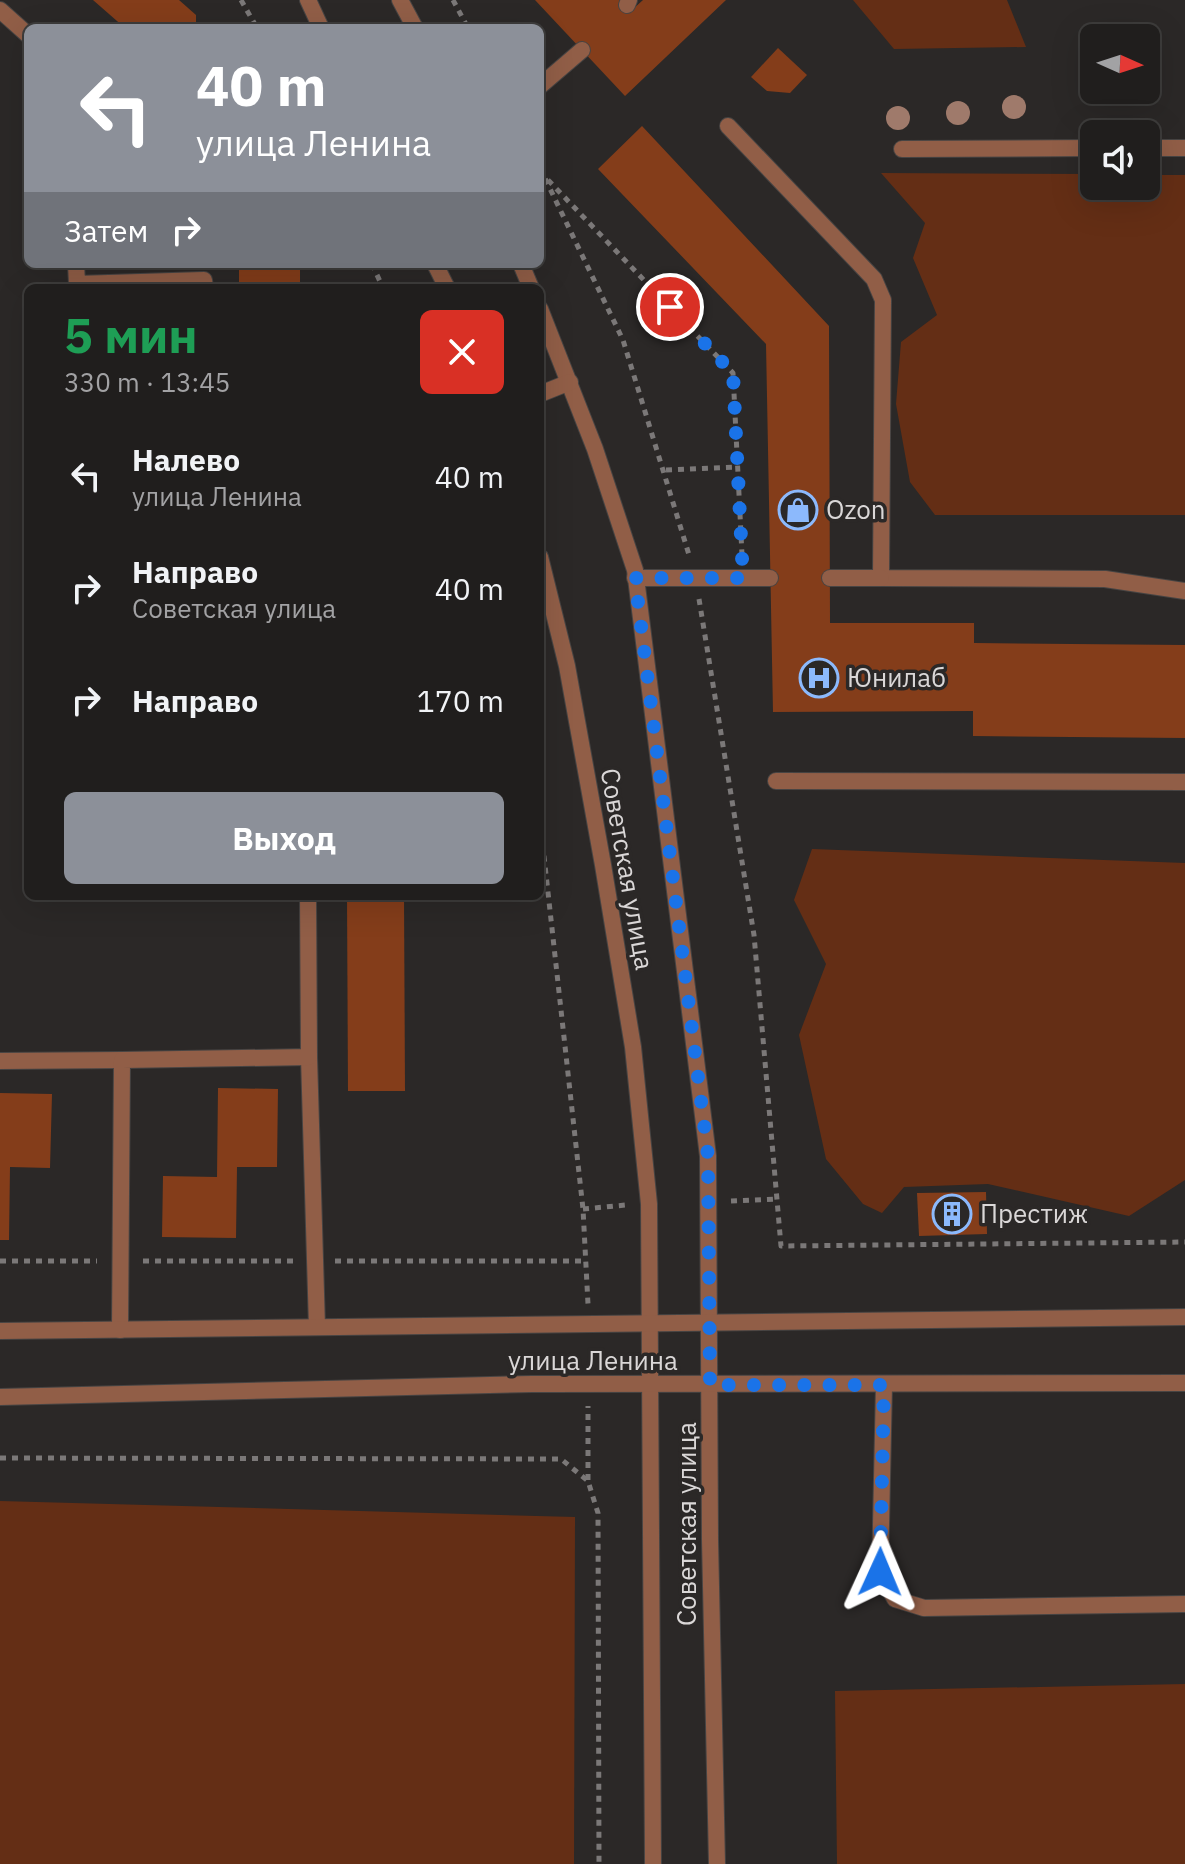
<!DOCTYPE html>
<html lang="ru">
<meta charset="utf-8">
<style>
:root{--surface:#201e1d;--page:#282726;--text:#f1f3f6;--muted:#a2a2a4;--line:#3d3c3b;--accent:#8c9099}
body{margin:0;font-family:"IBM Plex Sans",sans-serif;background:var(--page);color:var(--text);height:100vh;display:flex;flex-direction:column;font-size:30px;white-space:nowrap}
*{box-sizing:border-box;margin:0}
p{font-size:26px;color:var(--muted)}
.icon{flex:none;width:44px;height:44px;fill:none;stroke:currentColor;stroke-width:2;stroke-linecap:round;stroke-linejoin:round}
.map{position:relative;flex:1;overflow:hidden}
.panel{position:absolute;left:24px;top:284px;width:520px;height:616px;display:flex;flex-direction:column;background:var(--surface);border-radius:12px;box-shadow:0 8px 32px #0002,0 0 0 2px var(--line)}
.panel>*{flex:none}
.banner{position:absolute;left:24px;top:24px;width:520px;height:244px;border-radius:12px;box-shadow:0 8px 32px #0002,0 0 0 2px var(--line);background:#8c9099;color:#fff;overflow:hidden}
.needle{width:52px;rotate:93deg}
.fabs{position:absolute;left:1080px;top:24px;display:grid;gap:16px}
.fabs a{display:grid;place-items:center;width:80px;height:80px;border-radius:12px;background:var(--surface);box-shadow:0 8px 32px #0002,0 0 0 2px var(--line);font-size:40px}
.pin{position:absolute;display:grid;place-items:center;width:68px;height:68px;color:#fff;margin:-34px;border:4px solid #fff;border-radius:50%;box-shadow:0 2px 8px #0007}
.me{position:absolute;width:88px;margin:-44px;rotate:1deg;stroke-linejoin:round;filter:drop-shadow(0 0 6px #0008)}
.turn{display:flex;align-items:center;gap:28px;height:168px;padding:0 40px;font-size:36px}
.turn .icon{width:104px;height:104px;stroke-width:2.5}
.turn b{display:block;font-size:56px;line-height:68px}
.then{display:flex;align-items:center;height:76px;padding:0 40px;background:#0003;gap:16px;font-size:30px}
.round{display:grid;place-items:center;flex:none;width:84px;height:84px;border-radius:12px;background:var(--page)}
.head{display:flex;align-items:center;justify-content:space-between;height:136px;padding:0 40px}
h1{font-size:48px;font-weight:800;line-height:60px;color:#1e9e55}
.button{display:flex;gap:16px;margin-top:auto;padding:16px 40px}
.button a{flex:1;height:92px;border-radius:12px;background:var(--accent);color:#fff;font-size:32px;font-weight:800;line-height:92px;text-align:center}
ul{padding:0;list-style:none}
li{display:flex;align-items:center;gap:24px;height:112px;padding:0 40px}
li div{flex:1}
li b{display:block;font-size:30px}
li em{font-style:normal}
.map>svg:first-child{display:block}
.green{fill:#642e15}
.building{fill:#843d1a}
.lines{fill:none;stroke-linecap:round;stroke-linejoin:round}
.service-casing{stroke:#474443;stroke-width:18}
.tertiary-casing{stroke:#474443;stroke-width:18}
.path{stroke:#7b7878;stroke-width:5;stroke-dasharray:6 6;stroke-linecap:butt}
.service{stroke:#915e47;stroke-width:16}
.tertiary{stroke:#915e47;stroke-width:16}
.tree{fill:#9f7a6b}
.route{stroke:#1a73e8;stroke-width:14;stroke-dasharray:0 25.2}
.labels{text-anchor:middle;stroke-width:7;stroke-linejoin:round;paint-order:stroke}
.poi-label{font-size:26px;fill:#dad7d7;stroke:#2b2827;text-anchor:start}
.street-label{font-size:26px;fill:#dad7d7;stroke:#2b2827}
</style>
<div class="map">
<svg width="1185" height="1864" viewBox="0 0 1185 1864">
<rect width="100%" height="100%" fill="#2b2827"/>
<g class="green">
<path d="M853,0H1007L1026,47L894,49Z"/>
<path d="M881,173L1094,174V186H1146V175H1185V515H935L910,482L896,404L901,342L937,315L913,258L925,223Z"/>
<path d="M812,849L1185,863V1180L1129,1216L988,1184L904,1187L882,1213L863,1204L826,1159L799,1035L826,964L794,900Z"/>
<path d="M0,1501L575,1517L574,1864H0Z"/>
<path d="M1185,1684V1864H837L835,1691Z"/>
</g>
<g class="building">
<path d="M93,0H179L196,15V28H125Z"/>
<path d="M535,0H622L632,10L643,0H726L625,96Z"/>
<path d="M778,48L807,75L790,93L767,91L751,77Z"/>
<path d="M642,126L829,326L830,623H974V643L1185,645V738L973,736V711L773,712L766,344L598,169Z"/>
<rect x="239" y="264" width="61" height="24"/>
<path d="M347,896H404L405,1091H348Z"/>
<path d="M218,1088L278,1089L277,1167H237L236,1238L162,1237L163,1176L217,1177Z"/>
<path d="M0,1093L52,1094L50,1168L10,1167L9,1240H0Z"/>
<path d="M986,1192L987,1234L919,1236L917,1193Z"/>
</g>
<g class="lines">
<defs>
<g id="service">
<path d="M627,5L629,0"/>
<path d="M0,10L28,35"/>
<path d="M540,86L582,50"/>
<path d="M728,126L874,279L883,300L881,578L1105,579L1185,591"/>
<path d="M1146,148H1185"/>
<path d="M902,149L1094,148"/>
<path d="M76,264L77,284L204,280L205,288"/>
<path d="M635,578H770"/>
<path d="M830,578H881"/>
<path d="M776,781L1185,782"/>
<path d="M309,1057L317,1327"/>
<path d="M0,1061L122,1060"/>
<path d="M120,1330L122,1060L309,1057L308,896"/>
<path d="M884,1385L880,1572L895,1599L924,1608L1185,1604"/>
</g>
<g id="tertiary">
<path d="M308,0L321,28"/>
<path d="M400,0L415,28"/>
<path d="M435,264L447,288"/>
<path d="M521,264L531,288"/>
<path d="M540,309L595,449L635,570L708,1156L710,1540L717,1864"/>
<path d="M540,394L570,382"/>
<path d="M540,557L567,666L603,865L633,1047L649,1204L653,1864"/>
<path d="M0,1331L1185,1317"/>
<path d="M0,1397L532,1384L1185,1383"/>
</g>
</defs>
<use href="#service" class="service-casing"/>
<use href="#tertiary" class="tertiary-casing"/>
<g class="path">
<path d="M241,0L257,28"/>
<path d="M453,0L468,28"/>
<path d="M540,168L623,340L690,558"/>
<path d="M548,180L733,373L742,555"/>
<path d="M372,264L383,288"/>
<path d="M666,470L738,467"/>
<path d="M699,599L754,935L781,1246L1185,1242"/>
<path d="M540,820L583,1209L588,1304"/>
<path d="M731,1201L777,1199"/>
<path d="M583,1209L626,1205"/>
<path d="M0,1261H97"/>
<path d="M143,1261H293"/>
<path d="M335,1261H586"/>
<path d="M0,1458L561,1459L588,1481L598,1513L599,1864"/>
<path d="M588,1480V1406"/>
</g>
<use href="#service" class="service"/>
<use href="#tertiary" class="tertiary"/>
</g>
<g class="tree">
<circle cx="1014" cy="107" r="12"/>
<circle cx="958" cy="113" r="12"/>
<circle cx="898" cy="118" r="12"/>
</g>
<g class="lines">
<path class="route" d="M670,307L733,373L743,578H635L708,1156L710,1385H884L880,1572"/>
</g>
<defs>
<symbol id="shop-ring" viewBox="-11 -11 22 22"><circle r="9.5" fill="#2b2827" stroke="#8cb9fc" stroke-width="1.5"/><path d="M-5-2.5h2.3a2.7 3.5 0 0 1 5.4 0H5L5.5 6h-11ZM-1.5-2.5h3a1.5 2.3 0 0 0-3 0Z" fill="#8cb9fc"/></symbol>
<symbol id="hospital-ring" viewBox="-11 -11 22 22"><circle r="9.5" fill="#2b2827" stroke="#8cb9fc" stroke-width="1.5"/><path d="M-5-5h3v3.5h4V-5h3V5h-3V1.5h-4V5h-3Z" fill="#8cb9fc"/></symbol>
<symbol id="building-ring" viewBox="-11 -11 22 22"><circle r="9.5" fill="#2b2827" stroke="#8cb9fc" stroke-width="1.5"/><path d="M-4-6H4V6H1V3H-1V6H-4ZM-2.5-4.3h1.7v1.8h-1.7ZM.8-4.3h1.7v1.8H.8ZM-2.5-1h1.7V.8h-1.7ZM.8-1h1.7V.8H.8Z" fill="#8cb9fc"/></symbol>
</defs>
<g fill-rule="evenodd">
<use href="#shop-ring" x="776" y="488" width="44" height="44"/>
<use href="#hospital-ring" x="797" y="656" width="44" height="44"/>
<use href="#building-ring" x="930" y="1192" width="44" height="44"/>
</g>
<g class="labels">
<g class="poi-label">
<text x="826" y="519">Ozon</text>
<text x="847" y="687">Юнилаб</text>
<text x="980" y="1223">Престиж</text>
</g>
<g class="street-label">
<text transform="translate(627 869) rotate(80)" y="9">Советская улица</text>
<text x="593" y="1370">улица Ленина</text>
<text transform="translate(687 1524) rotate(-90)" y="9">Советская улица</text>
</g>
</g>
</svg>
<div class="fabs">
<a><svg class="needle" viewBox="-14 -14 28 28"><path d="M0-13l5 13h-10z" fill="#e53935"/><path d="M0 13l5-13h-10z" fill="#a2a2a4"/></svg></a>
<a><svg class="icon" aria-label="sound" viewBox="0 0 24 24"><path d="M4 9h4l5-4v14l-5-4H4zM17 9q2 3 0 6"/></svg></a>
</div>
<div class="pin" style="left:670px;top:307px;background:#d93025"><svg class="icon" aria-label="arrive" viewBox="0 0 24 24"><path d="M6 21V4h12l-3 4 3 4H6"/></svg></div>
<svg class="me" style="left:880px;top:1572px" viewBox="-20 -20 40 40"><path d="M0-17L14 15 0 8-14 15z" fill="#1a73e8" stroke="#fff" stroke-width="4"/></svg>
<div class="banner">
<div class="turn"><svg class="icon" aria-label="left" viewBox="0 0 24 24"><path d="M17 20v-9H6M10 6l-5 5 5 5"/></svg><div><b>40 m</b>улица Ленина</div></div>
<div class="then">Затем<svg class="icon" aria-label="right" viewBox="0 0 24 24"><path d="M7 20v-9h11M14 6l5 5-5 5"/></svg></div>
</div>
<section class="panel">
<div class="head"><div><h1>5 мин</h1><p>330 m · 13:45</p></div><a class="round" style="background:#d93025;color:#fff"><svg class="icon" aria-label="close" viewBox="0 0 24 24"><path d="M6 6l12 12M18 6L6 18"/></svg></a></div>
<ul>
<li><svg class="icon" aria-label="left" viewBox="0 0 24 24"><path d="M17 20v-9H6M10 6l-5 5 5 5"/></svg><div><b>Налево</b><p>улица Ленина</p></div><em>40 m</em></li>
<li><svg class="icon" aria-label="right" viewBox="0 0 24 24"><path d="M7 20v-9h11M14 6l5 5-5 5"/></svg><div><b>Направо</b><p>Советская улица</p></div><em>40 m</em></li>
<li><svg class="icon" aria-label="right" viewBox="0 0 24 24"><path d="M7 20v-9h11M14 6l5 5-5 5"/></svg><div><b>Направо</b></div><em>170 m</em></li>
</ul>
<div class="button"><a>Выход</a></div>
</section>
</div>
